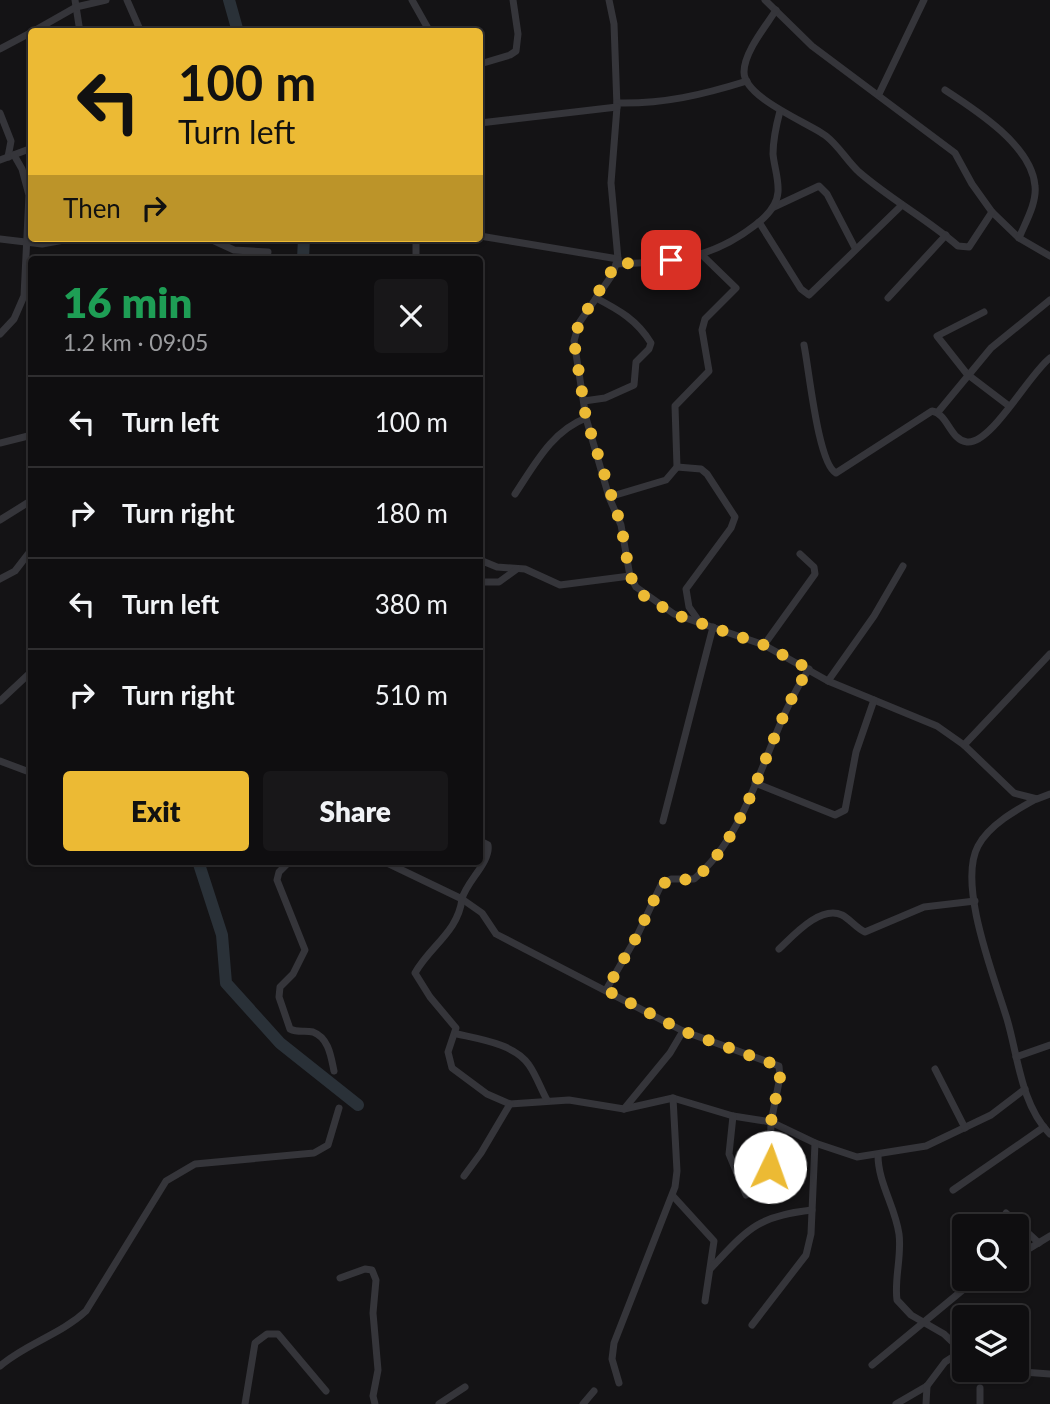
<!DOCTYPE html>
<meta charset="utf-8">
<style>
:root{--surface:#0f0e10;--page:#181719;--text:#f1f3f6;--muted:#9b9c9f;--line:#2f2e30;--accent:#ecba34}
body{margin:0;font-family:Lato,sans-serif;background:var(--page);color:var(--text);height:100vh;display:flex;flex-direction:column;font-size:26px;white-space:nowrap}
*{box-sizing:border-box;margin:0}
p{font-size:23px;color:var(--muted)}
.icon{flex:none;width:38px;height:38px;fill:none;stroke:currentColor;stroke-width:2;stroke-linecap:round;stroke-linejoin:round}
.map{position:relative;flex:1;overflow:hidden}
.details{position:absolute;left:28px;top:256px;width:455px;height:609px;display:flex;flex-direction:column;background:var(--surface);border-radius:7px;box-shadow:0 2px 5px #0004,0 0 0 2px var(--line)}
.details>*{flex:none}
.banner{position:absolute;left:28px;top:28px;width:455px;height:214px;border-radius:7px;box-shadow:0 2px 5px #0004,0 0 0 2px var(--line);background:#ecba34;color:#111;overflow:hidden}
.controls{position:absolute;left:952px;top:1214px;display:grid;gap:14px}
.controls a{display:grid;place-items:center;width:77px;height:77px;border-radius:7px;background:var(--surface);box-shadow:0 2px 5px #0004,0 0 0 2px var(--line);font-size:35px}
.pin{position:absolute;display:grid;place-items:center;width:60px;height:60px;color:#fff;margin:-30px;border-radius:14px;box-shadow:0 4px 10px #0006}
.me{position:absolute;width:77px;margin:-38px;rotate:3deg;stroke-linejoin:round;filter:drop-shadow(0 0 5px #0008)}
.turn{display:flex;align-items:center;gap:24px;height:147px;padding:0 35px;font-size:32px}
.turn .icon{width:91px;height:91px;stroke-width:2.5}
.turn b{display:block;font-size:49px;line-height:60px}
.then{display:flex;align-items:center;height:66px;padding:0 35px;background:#0003;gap:14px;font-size:26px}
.round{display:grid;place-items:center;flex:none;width:74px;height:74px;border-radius:7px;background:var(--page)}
.overview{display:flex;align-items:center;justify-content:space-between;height:119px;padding:0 35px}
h1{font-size:42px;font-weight:800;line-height:52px;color:#1e9e55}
.button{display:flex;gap:14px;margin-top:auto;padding:14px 35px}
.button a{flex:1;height:80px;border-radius:7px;background:var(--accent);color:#111;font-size:28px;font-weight:800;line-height:80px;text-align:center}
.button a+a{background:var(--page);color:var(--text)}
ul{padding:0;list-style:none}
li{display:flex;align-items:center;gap:21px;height:91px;padding:0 35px;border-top:2px solid var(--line)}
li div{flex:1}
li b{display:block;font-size:26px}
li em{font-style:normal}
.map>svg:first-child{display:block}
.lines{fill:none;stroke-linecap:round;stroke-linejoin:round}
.river{stroke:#2a3138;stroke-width:12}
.street{stroke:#35353a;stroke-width:7}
.route{stroke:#ecba34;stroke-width:12;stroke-dasharray:0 21.6}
</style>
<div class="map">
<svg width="1050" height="1404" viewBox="0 0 1050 1404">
<rect width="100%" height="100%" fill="#141315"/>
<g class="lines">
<g class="river">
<path d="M229,0L238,32"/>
<path d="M303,259L304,238"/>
<path d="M198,861L222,935L226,983L280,1043L358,1105"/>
</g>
<g class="street">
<path d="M75,0L80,32"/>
<path d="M127,0L141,32"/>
<path d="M412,0L430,32"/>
<path d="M609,0L614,24L617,107L611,183L618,259L612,275L579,323L574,341L586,418L609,497L621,525L630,576L636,587L674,614L764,645L828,681L937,726L964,745L1014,793L1037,799L1050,794"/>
<path d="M765,0L812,46L955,153L972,184L992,212L1019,238L1050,256"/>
<path d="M776,10C766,26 744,52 744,72C744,98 809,123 826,136C839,146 847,161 859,172C890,199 927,219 958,246L969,247L992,212"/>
<path d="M32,32L76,7L106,0"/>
<path d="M0,49L32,32"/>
<path d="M480,64L510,55L516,51L518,34L513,0"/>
<path d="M945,90C976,110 1032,146 1035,186C1037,203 1025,223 1019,238"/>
<path d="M879,94L924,0"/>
<path d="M617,103C664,104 702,95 747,81"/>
<path d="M0,113L11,141L8,157"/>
<path d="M480,123L617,107"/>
<path d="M0,160L32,148"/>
<path d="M774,207L819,186L827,194L855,248"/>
<path d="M759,222L801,289L809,295L902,205"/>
<path d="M480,236L618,259"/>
<path d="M208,238L234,250L268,252"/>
<path d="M416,238V259"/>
<path d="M0,239L42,244L75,238"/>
<path d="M616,264C671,262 710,260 754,226C765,218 777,206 778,192C779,179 774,166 773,154C773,139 776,126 780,111"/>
<path d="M888,298L946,235"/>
<path d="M984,312L937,336L967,374L1009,406"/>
<path d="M0,334L14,319L24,296L29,195L22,169L14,155"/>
<path d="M804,345C809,369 818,464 836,473L932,411C948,414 950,440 967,442C991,445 1029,374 1050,358"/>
<path d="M584,401L605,398L634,385L636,362L649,349L651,343C637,320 619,310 596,298"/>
<path d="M938,412L991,348L1050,300"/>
<path d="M0,443L32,435"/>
<path d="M677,467L701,469L707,474L735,517L731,528L686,589L689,607L701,624"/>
<path d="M515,494C535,464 552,431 586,418"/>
<path d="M609,497L666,480L677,467L675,406L709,371L702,330L705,319L736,288L702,255"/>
<path d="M0,520L32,500"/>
<path d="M480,560L497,567L525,569L560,585L630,576"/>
<path d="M0,579L15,571L32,549"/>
<path d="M480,582H499L517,569"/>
<path d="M764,645L815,574L814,567L800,554"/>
<path d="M828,681L874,616L903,566"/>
<path d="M0,701L32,671"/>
<path d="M964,745L1050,654"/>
<path d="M0,761L32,773"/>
<path d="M755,783L835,815L845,810L856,752L874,700"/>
<path d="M1036,799C1016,810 989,825 978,846C957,885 995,979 1007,1019C1018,1056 1021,1105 1050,1134"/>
<path d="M663,821L713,627"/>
<path d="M480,841L488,845C491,862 466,882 462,899L482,913L496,934L683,1031L779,1066L780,1077L771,1122L770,1167"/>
<path d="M290,861L279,872L277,880L305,950L293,974L280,987L279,997L290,1029C298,1033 305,1030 313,1032C329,1038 331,1057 334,1071"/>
<path d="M383,861L462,899C458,932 430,946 415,973L430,997L456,1028L448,1052L452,1068L487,1094L510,1104L569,1100L624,1109L673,1098L733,1116L771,1122L815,1143L857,1157L926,1146L991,1115L1025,1089"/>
<path d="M779,949C793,936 820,905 842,915C850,919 856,928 865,932L924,907L975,901"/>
<path d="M606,990L637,936L661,885L671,879H694C754,829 766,732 809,669"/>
<path d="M457,1034C479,1039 515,1044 529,1065C536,1075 541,1089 547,1100"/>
<path d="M1016,1057L1050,1045"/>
<path d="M935,1069L965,1128"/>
<path d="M624,1109L670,1053L683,1031"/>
<path d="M733,1116L729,1154L746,1195"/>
<path d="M878,1155C878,1183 895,1206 899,1234C902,1256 894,1279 897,1300L911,1315L944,1334L964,1353"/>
<path d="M464,1176L481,1153L510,1104"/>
<path d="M953,1190L1044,1127"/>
<path d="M673,1196L714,1241L705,1301"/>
<path d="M1006,1213L1039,1243"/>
<path d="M1017,1256L1050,1236"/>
<path d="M711,1268C748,1229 757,1216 812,1210"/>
<path d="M340,1278L365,1269L372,1270L376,1280L373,1313L378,1370L373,1396L375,1404"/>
<path d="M752,1325L806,1255L811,1234L815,1143"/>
<path d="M872,1365L976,1279"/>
<path d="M0,1366C27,1343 60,1335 86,1311L166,1181L195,1164L314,1153L328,1145L339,1108"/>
<path d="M995,1370L1050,1374"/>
<path d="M619,1383L612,1359L614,1343L675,1187L677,1171L673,1098"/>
<path d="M245,1404L255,1343L267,1334H278L326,1391"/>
<path d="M439,1404L465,1387"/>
<path d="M583,1404L594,1391"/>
<path d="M896,1404L927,1386L945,1362L962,1351"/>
<path d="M926,1404L927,1386"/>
<path d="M980,1404V1388"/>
</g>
</g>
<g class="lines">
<path class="route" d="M671,260L616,264L579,323L574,341L586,418L621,525L630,576L641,594L674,614L764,645L809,669C765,733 755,827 694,880L671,879L661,885L637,936L606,990L683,1031L779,1066L780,1077L771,1122L770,1167"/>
</g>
</svg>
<div class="controls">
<a><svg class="icon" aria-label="search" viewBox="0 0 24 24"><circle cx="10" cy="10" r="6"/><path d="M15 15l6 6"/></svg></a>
<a><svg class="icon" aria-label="layers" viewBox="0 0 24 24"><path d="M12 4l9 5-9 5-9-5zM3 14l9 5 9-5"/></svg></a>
</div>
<div class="pin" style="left:671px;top:260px;background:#d93025"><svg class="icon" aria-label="arrive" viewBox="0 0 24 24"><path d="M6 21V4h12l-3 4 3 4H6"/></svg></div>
<svg class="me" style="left:770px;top:1167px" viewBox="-20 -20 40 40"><circle r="19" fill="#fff"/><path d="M0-13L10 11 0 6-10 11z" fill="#ecba34"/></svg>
<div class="banner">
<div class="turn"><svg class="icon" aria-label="left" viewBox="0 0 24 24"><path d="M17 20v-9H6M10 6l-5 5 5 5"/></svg><div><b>100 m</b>Turn left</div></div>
<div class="then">Then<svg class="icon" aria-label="right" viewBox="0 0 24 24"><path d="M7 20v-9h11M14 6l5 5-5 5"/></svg></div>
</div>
<section class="details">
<div class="overview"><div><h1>16 min</h1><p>1.2 km · 09:05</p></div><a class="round"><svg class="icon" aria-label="close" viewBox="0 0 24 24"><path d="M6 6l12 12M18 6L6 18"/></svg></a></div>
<ul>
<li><svg class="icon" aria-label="left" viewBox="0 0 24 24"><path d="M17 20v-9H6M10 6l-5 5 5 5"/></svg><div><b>Turn left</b></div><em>100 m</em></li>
<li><svg class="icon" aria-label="right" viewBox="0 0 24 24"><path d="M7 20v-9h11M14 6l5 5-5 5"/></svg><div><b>Turn right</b></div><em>180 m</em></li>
<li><svg class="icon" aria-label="left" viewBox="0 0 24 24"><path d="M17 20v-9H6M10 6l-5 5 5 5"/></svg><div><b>Turn left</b></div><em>380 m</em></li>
<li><svg class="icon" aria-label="right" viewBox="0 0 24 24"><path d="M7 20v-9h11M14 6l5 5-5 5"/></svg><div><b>Turn right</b></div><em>510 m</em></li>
</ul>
<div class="button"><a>Exit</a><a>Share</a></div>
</section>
</div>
